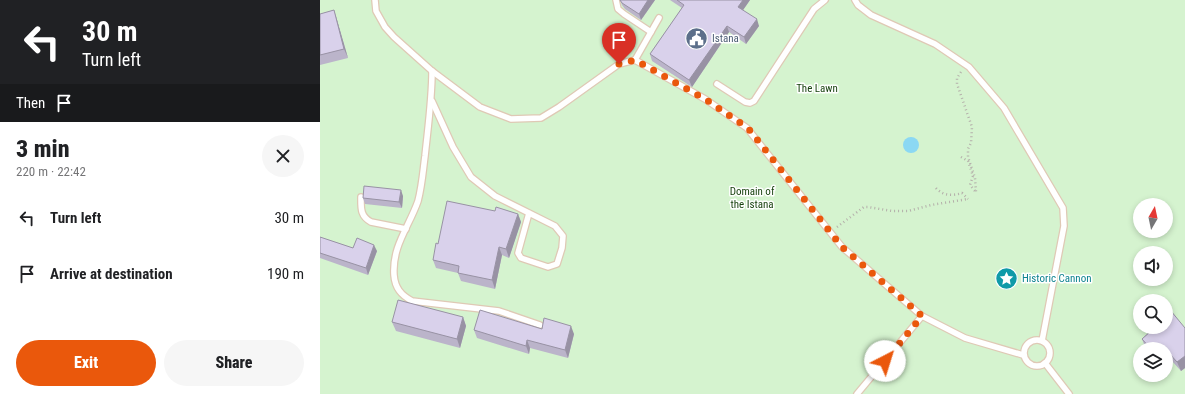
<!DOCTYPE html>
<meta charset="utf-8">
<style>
:root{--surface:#fff;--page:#f6f6f6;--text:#202124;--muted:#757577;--accent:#ea580c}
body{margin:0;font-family:"Roboto Condensed",sans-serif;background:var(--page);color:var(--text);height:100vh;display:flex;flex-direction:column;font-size:15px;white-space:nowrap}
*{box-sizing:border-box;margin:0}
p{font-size:13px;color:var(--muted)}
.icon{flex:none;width:22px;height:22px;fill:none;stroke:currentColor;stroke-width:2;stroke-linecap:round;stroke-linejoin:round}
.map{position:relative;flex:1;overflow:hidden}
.sheet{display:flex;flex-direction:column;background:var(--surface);width:320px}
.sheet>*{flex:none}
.banner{background:#202124;color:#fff;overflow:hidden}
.needle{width:26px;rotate:9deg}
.fabs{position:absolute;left:813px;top:198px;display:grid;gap:8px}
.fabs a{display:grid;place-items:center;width:40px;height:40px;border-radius:50%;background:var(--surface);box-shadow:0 2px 6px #0003;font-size:20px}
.pin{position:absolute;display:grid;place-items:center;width:34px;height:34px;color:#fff;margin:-41px -17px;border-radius:50% 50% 50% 0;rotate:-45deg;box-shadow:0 0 4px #0007}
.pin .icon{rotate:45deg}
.me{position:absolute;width:44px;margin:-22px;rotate:40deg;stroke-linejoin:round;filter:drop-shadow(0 0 3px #0008)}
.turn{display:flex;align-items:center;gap:14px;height:84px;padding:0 16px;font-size:18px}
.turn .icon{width:52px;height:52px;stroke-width:2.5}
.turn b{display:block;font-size:28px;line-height:34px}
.then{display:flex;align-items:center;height:38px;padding:0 16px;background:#0003;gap:8px;font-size:15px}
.round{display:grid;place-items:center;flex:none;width:42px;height:42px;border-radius:21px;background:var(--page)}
.overview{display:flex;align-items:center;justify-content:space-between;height:68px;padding:0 16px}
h1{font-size:24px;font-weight:800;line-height:30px}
.action{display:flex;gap:8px;margin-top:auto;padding:8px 16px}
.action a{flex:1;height:46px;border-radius:24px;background:var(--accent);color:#fff;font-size:16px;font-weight:800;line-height:46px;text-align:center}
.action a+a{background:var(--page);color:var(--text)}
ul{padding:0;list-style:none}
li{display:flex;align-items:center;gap:12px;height:56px;padding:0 16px}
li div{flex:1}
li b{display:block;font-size:15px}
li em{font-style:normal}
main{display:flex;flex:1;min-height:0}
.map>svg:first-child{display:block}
.green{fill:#d5f3cf;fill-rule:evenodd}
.water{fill:#8bd8f3}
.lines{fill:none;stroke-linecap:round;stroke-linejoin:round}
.service-casing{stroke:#dfc9b5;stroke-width:8}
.path{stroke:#b4afaa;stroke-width:2.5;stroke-dasharray:1 3;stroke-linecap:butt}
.service{stroke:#fff;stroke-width:5.5}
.wall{fill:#bbb4ca}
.shaded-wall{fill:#9892a4}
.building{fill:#d9d1eb;stroke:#9892a4}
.route{stroke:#ea580c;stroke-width:7;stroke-dasharray:0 12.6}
.labels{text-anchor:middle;stroke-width:3;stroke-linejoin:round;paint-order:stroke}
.service-label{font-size:11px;fill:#4e5e75;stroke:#fff;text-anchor:start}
.park-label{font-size:11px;fill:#194310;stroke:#fff}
.culture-label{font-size:11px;fill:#0d838f;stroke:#fff;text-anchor:start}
</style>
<main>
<section class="sheet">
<div class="banner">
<div class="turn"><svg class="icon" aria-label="left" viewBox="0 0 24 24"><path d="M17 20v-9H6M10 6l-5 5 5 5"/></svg><div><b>30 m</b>Turn left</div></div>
<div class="then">Then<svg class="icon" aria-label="arrive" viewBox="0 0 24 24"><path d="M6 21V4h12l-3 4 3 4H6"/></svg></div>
</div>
<div class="overview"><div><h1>3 min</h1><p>220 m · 22:42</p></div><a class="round"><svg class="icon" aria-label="close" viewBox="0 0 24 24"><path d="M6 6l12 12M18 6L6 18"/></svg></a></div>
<ul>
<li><svg class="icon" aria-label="left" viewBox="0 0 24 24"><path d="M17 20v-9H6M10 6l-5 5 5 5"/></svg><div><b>Turn left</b></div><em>30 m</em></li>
<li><svg class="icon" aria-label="arrive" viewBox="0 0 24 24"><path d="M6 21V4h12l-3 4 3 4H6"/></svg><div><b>Arrive at destination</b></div><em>190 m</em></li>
</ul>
<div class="action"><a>Exit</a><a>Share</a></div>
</section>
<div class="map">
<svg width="865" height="394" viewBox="0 0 865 394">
<rect width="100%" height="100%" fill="#fcf8f4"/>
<path class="green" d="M0,0H865V394H0ZM820,205H846V231H820ZM820,253H846V279H820ZM820,301H846V327H820ZM820,349H846V375H820Z"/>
<circle class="water" cx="591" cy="145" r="8"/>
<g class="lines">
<defs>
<g id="service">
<path d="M55,0L56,11L65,27L74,37L112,71L160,107L191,119L221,118L239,107L299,64L315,60L385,99L427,128L522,247L602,316L645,338L703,355"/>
<path d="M296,0L298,9L304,14L331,32"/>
<path d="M535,0L538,5L551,15L615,44L649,67L684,108L743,208L744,226L722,341"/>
<path d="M315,60L339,18"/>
<path d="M112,71C112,99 108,127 105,156C103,171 102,186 98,201C89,227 72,246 74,275C75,288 81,295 92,301L179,311L220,325"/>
<path d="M397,84L425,102L430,103L434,101L494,9L505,0"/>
<path d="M112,101L133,147L151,177L175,196L235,226L243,236L242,248L237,264L228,267L201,258L198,253L209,213"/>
<path d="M41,197C41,208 40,216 51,222L86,229"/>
<circle cx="717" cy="353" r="13"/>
<path d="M725,363L749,394"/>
<path d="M537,394L602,316"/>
</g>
</defs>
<use href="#service" class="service-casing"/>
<g class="path">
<path d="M641,72L637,78V84L652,127L651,143L648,149V157L655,178L656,192"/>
<path d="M641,157L648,161L653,176L650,185L655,191"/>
<path d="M616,188C623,196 633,196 642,193L648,199"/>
<path d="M517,227L544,207H548L572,211H588L611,205L648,199"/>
</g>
<use href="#service" class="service"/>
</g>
<g class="wall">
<path d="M300,0H335L321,20L305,9L302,5Z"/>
<path d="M350,0H430L423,10L439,26L426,44L409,32L372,87L332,61L330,54L362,8Z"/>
<path d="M14,10L17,20L28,58L0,65V14Z"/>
<path d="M83,196L82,208L45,204L43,198Z"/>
<path d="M175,211L198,214L201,222L189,258L182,255L175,289L141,281L138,273L116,268L113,260L118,244Z"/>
<path d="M0,237L33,248L57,251L48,275L0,258Z"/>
<path d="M143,317L146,326L140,348L76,331L72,322Z"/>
<path d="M824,327L865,328V368L861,371L852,361L846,349H826L822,339L828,333L824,329Z"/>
<path d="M222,329L254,334L248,358L210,348L209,354L157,338L154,330Z"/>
</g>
<g class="shaded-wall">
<path d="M328,0H335L321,20L319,14Z"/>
<path d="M423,0H430L421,13L418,7Z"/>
<path d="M14,10L17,20L28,58L24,49Z"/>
<path d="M437,19L439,26L426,44L424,37Z"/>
<path d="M407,26L409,32L372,87L369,80Z"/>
<path d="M81,190L83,196L82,208L79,202Z"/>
<path d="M198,214L201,222L189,258L186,249Z"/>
<path d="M54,245L57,251L48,275L46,268Z"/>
<path d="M179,247L182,255L175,289L172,280Z"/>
<path d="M143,317L146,326L140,348L137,339Z"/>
<path d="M251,326L254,334L248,358L245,350Z"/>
<path d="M207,340L210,348L209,354L206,346Z"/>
<path d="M848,352L852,361L846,366V354Z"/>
<path d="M865,356V368L861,371L857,362Z"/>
</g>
<g class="building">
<path d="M300,0H328L319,14L302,3Z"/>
<path d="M357,0H423L418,7L437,19L424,37L407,26L369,80L330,54L364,5Z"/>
<path d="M14,10L24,49L0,55V14Z"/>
<path d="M44,186L81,190L79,202L43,198Z"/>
<path d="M127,201L175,211L176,207L198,214L186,249L179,247L172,280L138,273L139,266L113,260L116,243L118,244Z"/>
<path d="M0,237L33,248L37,238L54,245L46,268L0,253Z"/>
<path d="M78,300L143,317L137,339L72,322Z"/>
<path d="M846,305L865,328V356L857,362L848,352L846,354V349H831L822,339L831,331L827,327H846Z"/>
<path d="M160,310L222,329L224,318L251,326L245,350L207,340L206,346L154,330Z"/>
</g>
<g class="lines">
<path class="route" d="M299,64L315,60L385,99L428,128L522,247L602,316L565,361"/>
</g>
<defs>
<symbol id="civic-disc" viewBox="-11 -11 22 22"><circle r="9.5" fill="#5c6f8a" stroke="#fff"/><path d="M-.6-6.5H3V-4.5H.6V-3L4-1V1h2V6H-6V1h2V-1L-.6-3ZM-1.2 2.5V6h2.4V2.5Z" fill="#fff"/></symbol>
<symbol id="sight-disc" viewBox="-11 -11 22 22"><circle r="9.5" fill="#0f9aa8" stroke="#fff"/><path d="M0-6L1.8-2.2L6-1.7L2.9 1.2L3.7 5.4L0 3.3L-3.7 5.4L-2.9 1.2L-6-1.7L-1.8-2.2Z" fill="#fff"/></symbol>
</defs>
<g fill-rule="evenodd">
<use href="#civic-disc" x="364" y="26" width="25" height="25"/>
<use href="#sight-disc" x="674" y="266" width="25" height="25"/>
</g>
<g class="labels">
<g class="service-label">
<text x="392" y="42">Istana</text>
</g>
<g class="park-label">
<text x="497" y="92">The Lawn</text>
<text x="432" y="195">Domain of<tspan x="432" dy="13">the Istana</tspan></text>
</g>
<g class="culture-label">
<text x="702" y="282">Historic Cannon</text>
</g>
</g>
</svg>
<div class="fabs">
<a><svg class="needle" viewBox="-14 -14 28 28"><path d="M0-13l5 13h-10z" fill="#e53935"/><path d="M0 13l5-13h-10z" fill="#757577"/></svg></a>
<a><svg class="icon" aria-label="sound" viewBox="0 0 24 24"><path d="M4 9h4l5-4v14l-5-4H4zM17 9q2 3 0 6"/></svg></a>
<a><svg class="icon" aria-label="search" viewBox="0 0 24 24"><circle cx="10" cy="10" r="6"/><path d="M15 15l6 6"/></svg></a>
<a><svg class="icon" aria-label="layers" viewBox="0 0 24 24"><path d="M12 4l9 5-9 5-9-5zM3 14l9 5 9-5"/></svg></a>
</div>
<div class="pin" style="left:299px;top:64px;background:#d93025"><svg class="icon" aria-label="arrive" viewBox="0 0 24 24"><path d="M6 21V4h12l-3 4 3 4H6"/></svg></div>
<svg class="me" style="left:565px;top:361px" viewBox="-20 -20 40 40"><circle r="19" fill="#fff"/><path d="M0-13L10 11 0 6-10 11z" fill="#ea580c"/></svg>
</div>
</main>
